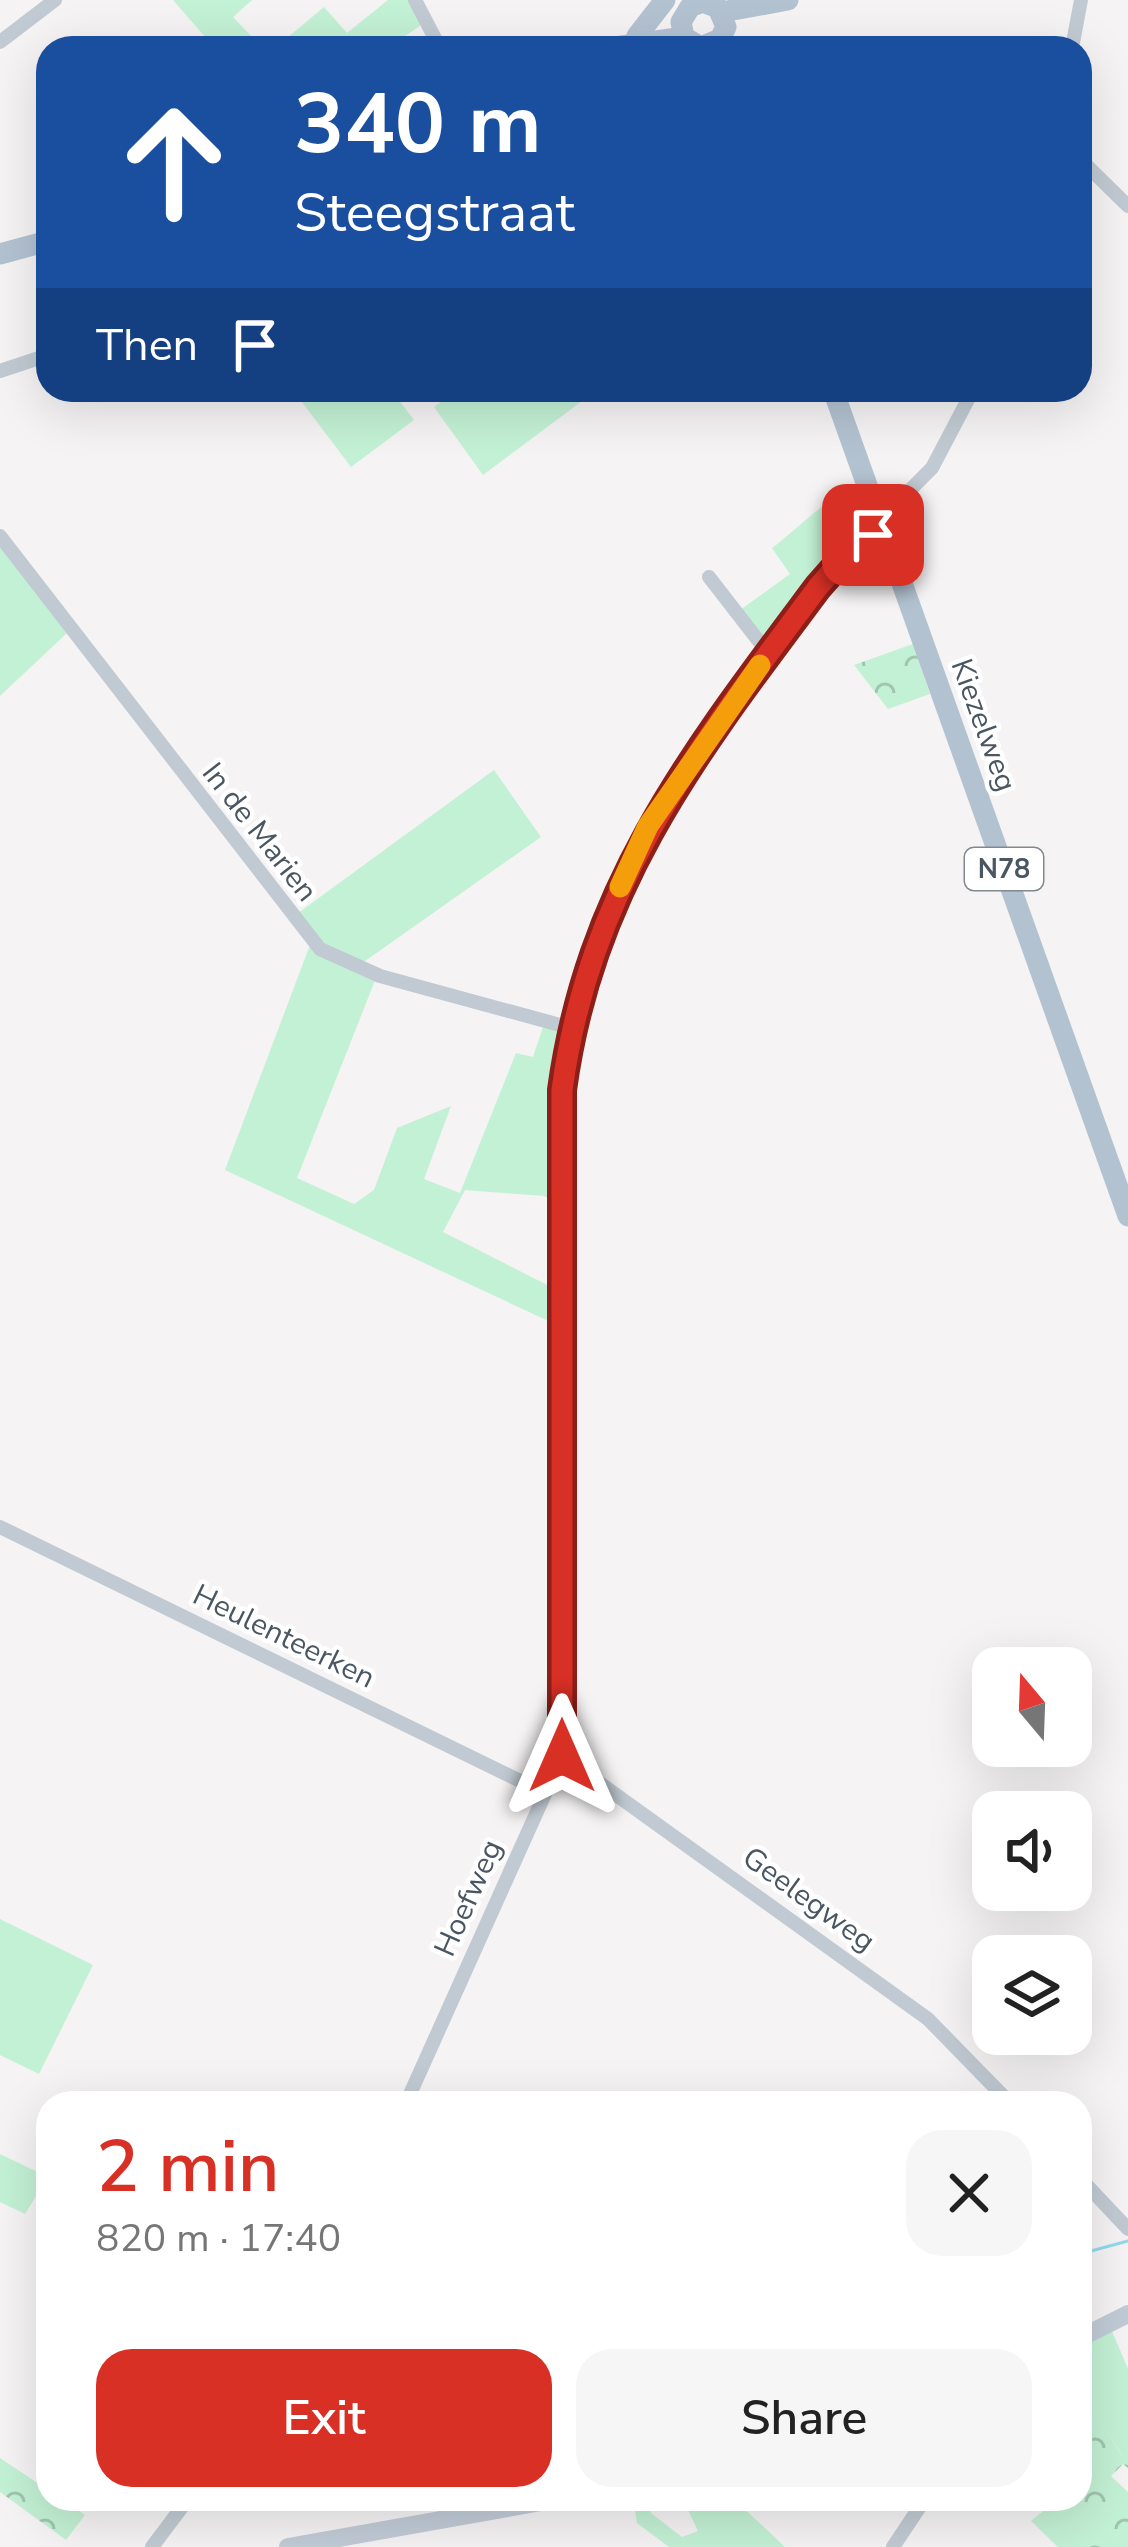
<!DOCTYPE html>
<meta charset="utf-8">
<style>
:root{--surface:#fff;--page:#f6f6f6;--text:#222;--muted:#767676;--accent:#d93025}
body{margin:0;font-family:"Nunito Sans",sans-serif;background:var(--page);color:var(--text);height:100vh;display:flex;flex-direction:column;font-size:45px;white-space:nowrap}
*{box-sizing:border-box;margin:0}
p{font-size:39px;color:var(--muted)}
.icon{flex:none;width:66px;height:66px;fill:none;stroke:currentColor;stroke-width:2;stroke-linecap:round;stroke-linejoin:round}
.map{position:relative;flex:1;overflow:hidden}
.side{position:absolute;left:36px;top:2091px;width:1056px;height:420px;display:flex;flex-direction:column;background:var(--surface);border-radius:36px;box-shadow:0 12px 48px #0002}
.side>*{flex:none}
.banner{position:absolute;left:36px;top:36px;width:1056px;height:366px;border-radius:36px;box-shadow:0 12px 48px #0002;background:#1a4fa0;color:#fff;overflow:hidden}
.needle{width:78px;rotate:341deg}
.fabs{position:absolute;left:972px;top:1647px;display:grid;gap:24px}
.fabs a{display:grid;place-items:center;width:120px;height:120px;border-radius:24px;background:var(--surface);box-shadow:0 12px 48px #0002;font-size:60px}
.pin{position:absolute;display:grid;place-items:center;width:102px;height:102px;color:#fff;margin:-51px;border-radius:24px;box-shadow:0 6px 18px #0006}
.me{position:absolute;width:132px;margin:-66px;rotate:0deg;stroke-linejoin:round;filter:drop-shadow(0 0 9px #0008)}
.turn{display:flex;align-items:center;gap:42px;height:252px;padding:0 60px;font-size:54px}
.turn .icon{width:156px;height:156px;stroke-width:2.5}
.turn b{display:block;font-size:84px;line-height:102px}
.then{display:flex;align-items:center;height:114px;padding:0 60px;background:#0003;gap:24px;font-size:45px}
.round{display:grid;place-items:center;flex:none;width:126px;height:126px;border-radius:36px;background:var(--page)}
.summary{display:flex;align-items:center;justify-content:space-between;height:204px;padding:0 60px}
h1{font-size:72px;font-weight:600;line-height:90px;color:var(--accent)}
.button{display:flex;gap:24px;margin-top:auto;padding:24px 60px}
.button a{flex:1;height:138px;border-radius:36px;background:var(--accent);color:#fff;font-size:48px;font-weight:600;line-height:138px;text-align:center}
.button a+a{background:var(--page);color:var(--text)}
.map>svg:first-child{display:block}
.green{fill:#c3f1d5}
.forest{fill:url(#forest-crowns)}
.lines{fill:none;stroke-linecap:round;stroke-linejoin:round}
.stream{stroke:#90daee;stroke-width:3}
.street{stroke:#c1cad2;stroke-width:14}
.secondary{stroke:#c1cbd6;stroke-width:18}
.primary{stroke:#b3c2d1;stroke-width:21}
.route-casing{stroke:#8d1f18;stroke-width:30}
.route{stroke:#d93025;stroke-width:21}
.slow{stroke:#f59e0b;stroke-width:21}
.labels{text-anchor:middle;stroke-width:9;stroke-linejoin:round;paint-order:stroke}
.shield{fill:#fff;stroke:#808990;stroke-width:3}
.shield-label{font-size:27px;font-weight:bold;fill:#4a5661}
.street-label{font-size:30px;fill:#4a5661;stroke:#fff}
</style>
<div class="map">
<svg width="1128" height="2547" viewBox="0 0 1128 2547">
<defs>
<pattern id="forest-crowns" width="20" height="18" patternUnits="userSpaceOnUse" patternTransform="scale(3)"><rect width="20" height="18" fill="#c3f1d5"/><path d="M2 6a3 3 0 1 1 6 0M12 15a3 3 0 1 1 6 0" fill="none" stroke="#a0c6b0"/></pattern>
</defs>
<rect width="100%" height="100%" fill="#f5f3f3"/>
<g class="green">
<path d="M173,0H252L233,17L257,42L250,48H195L206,38Z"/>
<path d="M388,0H411L424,23L388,48H275L324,7L347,33Z"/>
<path d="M293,390H391L414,420L351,467Z"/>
<path d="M457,390H574L582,401L483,475L434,407Z"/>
<path d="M853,488L870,531L775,637L764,638L740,610L790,574L772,548C794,532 831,494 853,488Z"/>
<path d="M0,545L67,633L0,696Z"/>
<path d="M494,770L541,837L358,966L337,957L294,916Z"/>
<path d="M310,945L330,961L376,978L297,1178L354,1204L374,1190L397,1128L451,1106L424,1179L460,1193L516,1053L533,1057L544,1024L564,1035L558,1204L544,1196L465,1190L443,1232L559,1291V1326L225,1170Z"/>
<path d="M0,1919L93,1965L39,2074L0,2055Z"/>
<path d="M0,2154L48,2177L25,2214L0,2202Z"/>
<path d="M1111,2329L1128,2369V2452L1123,2457L1090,2402L1084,2404L1080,2344Z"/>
<path d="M1080,2497L1086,2503L1084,2547H1058L1031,2521L1058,2499Z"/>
<path d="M633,2499H648L651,2513L682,2537L698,2531L685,2504L734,2499L785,2547H669L637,2523Z"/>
</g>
<g class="forest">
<path d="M913,644L930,694L888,709L854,665Z"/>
<path d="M1090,2401L1122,2456L1128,2452V2468L1123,2464L1111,2476L1128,2492V2547H1084L1080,2437L1087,2431L1080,2406Z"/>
<path d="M0,2458L48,2490V2499H61L85,2515L66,2540L0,2492Z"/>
</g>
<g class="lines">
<path class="stream" d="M1080,2254L1128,2241"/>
<g class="street">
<path d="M415,0L440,48"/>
<path d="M0,42L55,0"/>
<path d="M1072,48L1081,0"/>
<path d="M1080,159L1128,206"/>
<path d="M0,371L48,355"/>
<path d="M879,521L932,468L973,390"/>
<path d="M0,536L320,949L380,976L571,1028"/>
<path d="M709,577L768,653"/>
<path d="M0,1527L545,1793"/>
<path d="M562,1756L928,2019L1010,2103"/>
<path d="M406,2103L562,1756L563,1090L587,968L648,826L818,587L849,553L882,530"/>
<path d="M1080,2178L1128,2229"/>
<path d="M152,2547L188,2499"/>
<path d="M893,2547L925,2499"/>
</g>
<g class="secondary">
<path d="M1080,2338L1128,2314"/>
<path d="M288,2547L558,2499"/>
</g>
<g class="primary">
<path d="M722,12L788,0"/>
<path d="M637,36L665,0"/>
<path d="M701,47L720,39L726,27L718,8L703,2L690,7L681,22L684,37L702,48"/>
<path d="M608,48L684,37"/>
<path d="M0,254L48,241"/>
<path d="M833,390L1128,1216"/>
</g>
</g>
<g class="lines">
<defs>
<path id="route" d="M562,1756V1090C590,884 697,749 818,587L848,553L873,535"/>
</defs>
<use href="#route" class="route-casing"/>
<use href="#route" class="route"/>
<path class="slow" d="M620,887L648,826L760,665"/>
</g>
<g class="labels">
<rect class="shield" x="965" y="848" width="78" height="42" rx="9"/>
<g class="shield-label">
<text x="1004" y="878">N78</text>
</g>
<g class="street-label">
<text transform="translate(984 725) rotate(70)" y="10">Kiezelweg</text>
<text transform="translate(260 832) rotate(52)" y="10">In de Marien</text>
<text transform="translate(284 1636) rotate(26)" y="10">Heulenteerken</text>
<text transform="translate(468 1898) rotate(-66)" y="10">Hoefweg</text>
<text transform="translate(809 1899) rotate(36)" y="10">Geelegweg</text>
</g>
</g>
</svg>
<div class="fabs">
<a><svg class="needle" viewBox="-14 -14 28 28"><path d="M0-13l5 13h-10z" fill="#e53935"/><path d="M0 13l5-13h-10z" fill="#767676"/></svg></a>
<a><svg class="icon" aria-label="sound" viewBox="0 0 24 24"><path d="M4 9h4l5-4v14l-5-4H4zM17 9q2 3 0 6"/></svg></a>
<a><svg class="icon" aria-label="layers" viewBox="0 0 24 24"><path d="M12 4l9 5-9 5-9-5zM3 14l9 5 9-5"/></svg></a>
</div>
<div class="pin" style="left:873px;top:535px;background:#d93025"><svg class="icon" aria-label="arrive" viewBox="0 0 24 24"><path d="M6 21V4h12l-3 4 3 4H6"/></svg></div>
<svg class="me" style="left:562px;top:1756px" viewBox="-20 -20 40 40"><path d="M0-17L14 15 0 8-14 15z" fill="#d93025" stroke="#fff" stroke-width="4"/></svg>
<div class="banner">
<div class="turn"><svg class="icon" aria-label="ahead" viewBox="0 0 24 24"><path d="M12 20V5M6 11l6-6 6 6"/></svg><div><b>340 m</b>Steegstraat</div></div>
<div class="then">Then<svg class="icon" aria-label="arrive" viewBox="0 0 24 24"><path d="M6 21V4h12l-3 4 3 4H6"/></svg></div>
</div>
<section class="side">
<div class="summary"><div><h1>2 min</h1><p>820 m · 17:40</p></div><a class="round"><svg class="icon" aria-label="close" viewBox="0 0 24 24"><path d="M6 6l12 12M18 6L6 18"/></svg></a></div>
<div class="button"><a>Exit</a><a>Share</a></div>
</section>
</div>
